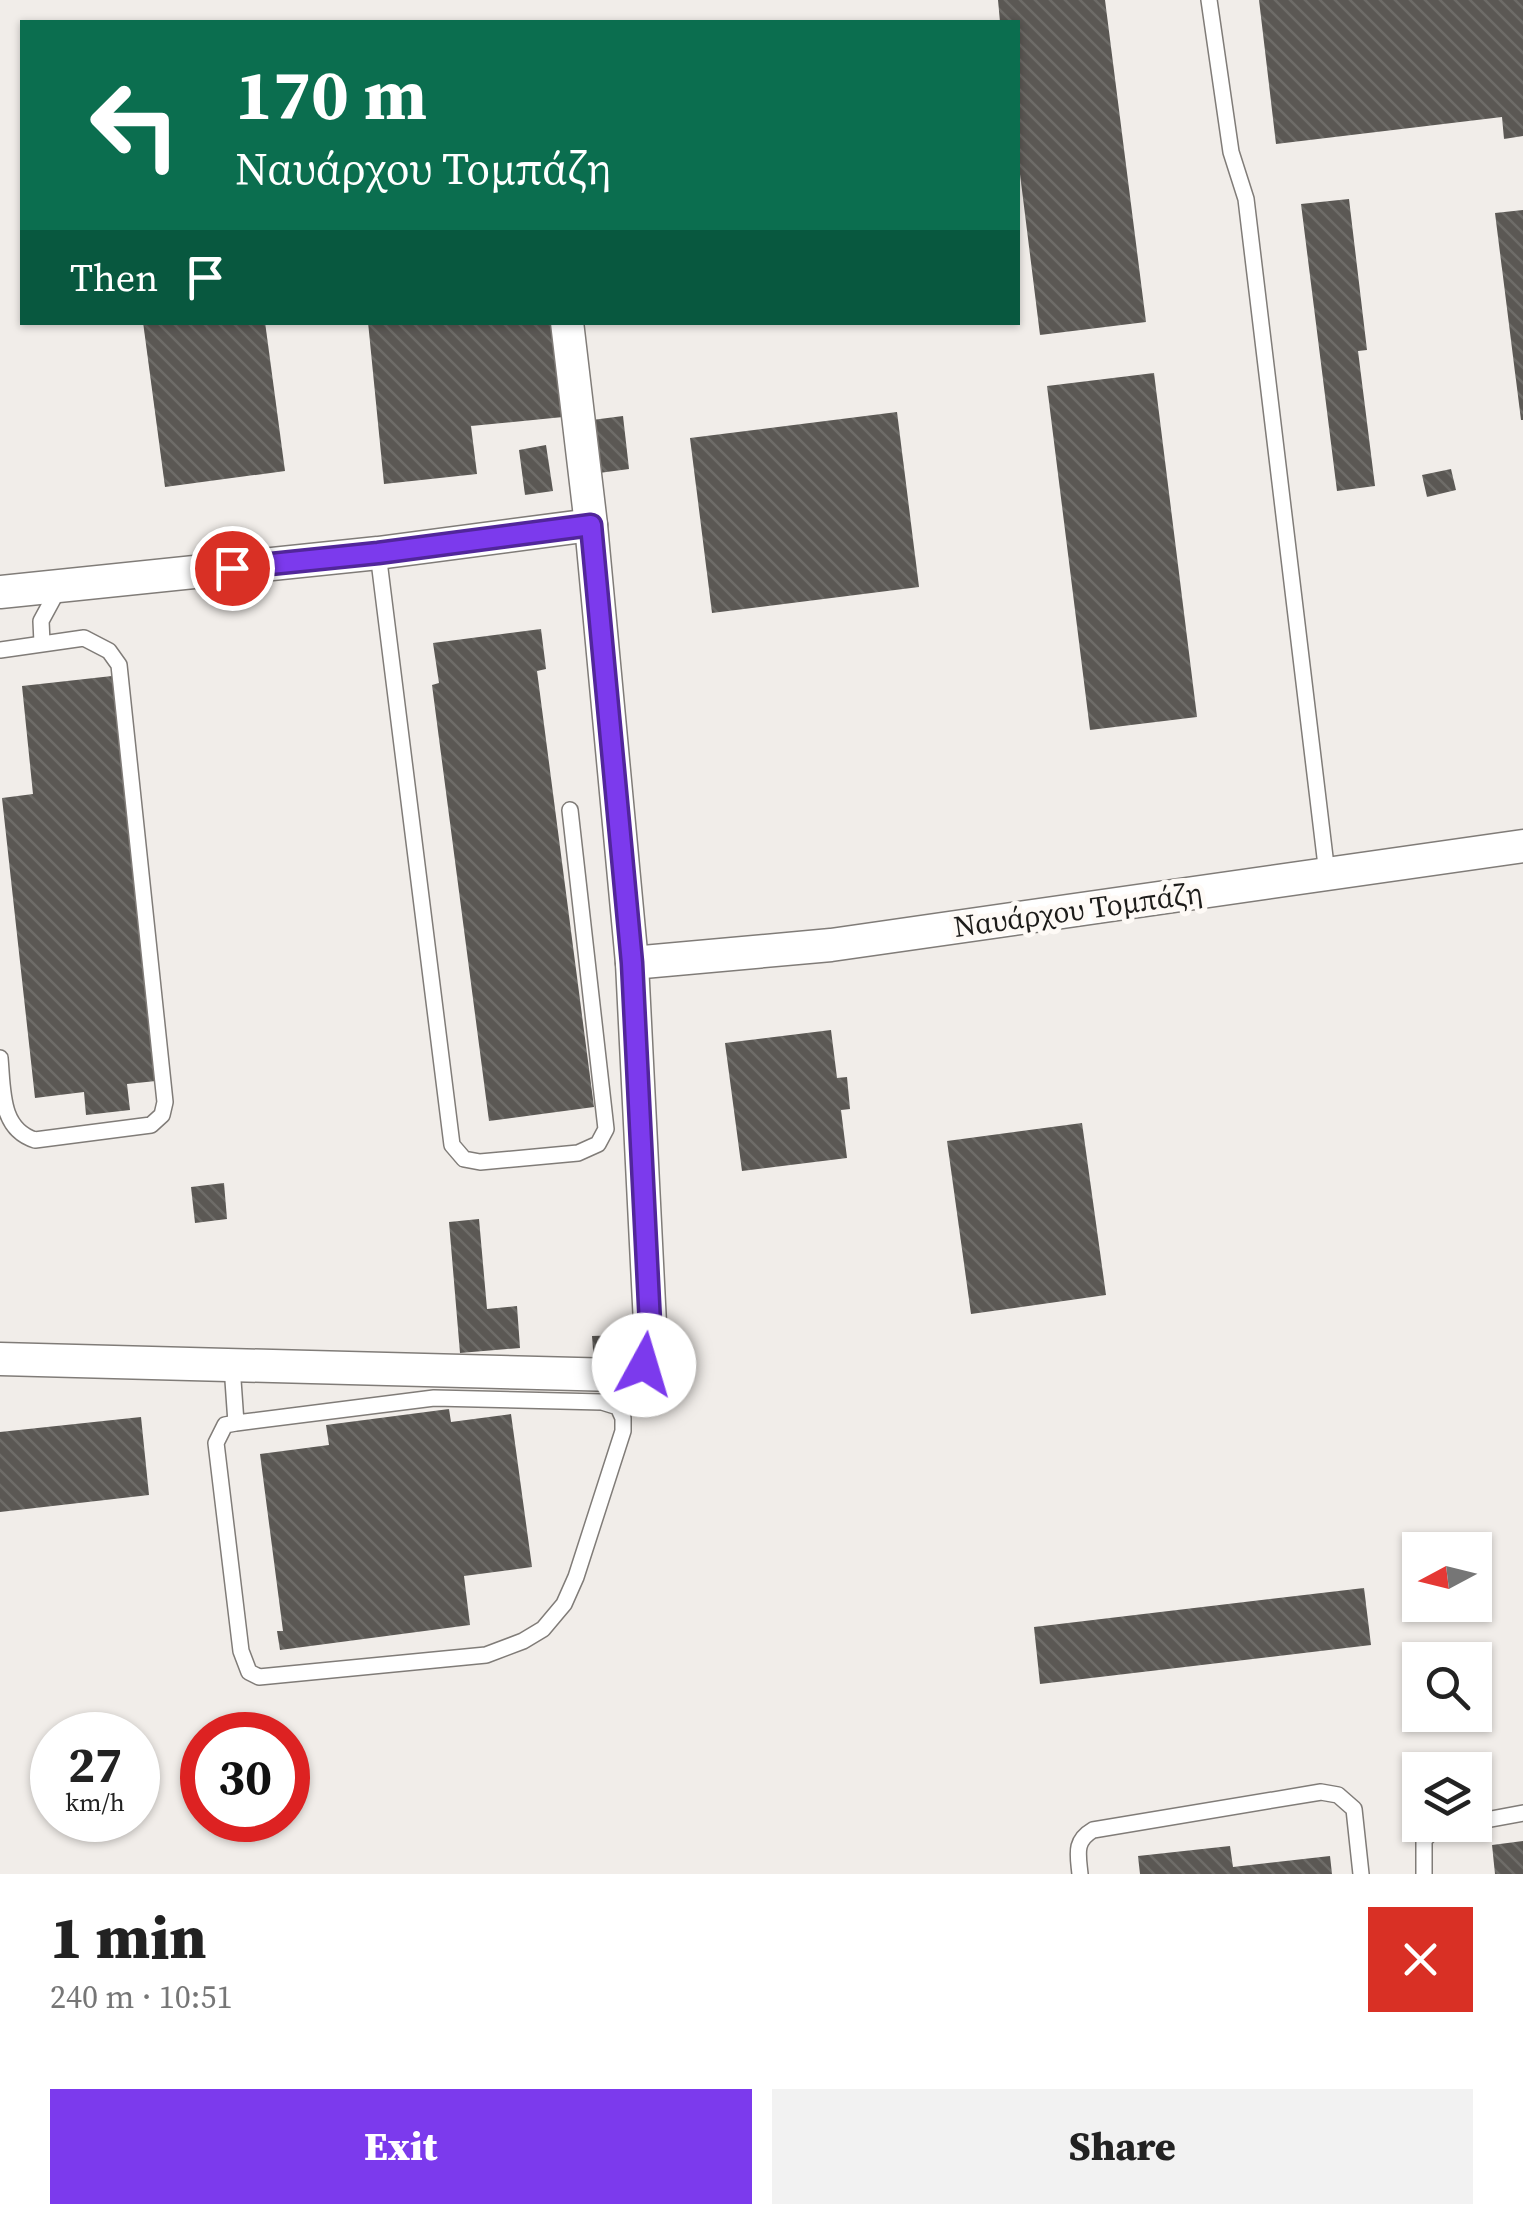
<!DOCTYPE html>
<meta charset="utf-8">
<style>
:root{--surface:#fff;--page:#f2f2f2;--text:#222;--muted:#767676;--accent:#7c3aed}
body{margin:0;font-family:"Source Serif 4",serif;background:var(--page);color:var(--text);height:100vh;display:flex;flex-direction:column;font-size:38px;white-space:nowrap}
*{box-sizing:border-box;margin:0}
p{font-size:32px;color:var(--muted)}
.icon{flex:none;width:55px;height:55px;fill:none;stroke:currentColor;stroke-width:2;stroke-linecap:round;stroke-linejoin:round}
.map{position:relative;height:1874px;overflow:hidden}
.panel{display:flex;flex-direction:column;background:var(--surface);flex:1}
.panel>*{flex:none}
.hud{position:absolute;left:20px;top:20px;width:1000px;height:305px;border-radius:0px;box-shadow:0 2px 8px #0004;background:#0b6e4f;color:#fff;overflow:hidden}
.needle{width:65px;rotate:263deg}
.fabs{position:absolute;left:1402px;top:1532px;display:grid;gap:20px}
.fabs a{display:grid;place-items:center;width:90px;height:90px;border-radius:0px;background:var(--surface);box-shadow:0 2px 8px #0004;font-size:50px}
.speed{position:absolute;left:30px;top:1712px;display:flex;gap:20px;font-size:50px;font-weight:700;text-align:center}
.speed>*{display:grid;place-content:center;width:130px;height:130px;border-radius:50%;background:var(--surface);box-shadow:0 2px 8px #0004;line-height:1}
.speed small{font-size:25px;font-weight:400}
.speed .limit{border:15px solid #d22;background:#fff;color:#111}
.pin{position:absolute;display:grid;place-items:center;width:85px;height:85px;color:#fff;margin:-42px;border:5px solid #fff;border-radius:50%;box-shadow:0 2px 10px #0007}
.me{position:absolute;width:110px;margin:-55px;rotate:6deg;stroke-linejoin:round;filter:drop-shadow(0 0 8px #0008)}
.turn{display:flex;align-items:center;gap:35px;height:210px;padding:0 50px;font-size:45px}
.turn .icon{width:130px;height:130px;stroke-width:2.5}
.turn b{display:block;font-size:70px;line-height:85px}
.then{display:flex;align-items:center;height:95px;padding:0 50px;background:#0003;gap:20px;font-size:38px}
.round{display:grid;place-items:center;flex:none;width:105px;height:105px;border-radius:0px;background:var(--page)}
.summary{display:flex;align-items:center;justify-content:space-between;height:170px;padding:0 50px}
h1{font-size:60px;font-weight:800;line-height:75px}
.button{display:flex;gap:20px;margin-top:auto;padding:20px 50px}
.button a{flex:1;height:115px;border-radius:0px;background:var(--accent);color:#fff;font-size:40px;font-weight:800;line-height:115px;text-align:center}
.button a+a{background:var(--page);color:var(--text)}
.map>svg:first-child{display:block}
.building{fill:url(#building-back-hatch)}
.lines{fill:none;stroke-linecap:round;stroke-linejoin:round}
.service-casing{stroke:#807c78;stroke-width:18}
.minor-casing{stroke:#807c78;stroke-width:35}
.service{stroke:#fff;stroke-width:15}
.minor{stroke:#fff;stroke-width:32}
.route-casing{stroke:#51269a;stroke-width:25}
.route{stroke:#7c3aed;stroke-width:18}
.labels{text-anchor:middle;stroke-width:10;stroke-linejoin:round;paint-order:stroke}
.street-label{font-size:30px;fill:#1d1c1a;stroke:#fefaf6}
</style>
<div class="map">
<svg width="1523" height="1874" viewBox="0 0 1523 1874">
<defs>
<pattern id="building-back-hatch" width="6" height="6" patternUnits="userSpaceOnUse" patternTransform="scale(2.5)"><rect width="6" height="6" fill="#5b5854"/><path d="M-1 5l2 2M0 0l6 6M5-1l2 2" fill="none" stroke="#6e6c68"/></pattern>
</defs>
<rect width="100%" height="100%" fill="#f1ede9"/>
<g class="building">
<path d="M998,0H1105L1146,322L1040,335L1018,158V22H1000Z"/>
<path d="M1259,0H1523V136L1504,139L1502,117L1276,144Z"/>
<path d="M1349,199L1367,350L1358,351L1375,486L1337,491L1301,204Z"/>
<path d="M1523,210V420H1521L1495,213Z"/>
<path d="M143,322H265L285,471L165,487Z"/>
<path d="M368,322H553L563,417L471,426L477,474L384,484Z"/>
<path d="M1154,373L1197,717L1090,730L1047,386Z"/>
<path d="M897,412L919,587L712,613L690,438Z"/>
<path d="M623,416L629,469L599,473L592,420Z"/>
<path d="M546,445L553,491L525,495L519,450Z"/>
<path d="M1451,469L1456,490L1427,497L1422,475Z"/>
<path d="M541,629L546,669L537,671L594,1107L489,1121L432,685L439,683L433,643Z"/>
<path d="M112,676L156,1081L127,1084L130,1110L86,1115L84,1092L35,1098L2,798L33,794L22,686Z"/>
<path d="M831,1030L837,1078L847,1077L850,1109L841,1110L847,1158L742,1171L725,1043Z"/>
<path d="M1082,1123L1106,1295L971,1314L947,1141Z"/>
<path d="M224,1183L227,1219L195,1223L191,1187Z"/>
<path d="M479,1219L487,1309L517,1306L520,1348L460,1353L449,1222Z"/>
<path d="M621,1335L623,1361L594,1363L592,1336Z"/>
<path d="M449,1409L451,1422L511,1414L532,1567L464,1576L470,1625L280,1650L277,1631H283L260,1454L329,1445L326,1425Z"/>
<path d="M141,1417L149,1495L0,1512V1432Z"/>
<path d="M1364,1588L1371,1645L1040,1684L1034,1627Z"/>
<path d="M1523,1841V1874H1495L1492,1845Z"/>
<path d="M1230,1846L1233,1867L1330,1856L1332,1874H1140L1138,1856Z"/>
</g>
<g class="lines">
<defs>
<g id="service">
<path d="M1209,0L1231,152L1246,199L1327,874"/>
<path d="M378,553L452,1145L464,1159L480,1162L578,1153L598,1144L606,1129L570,810"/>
<path d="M42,643L41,621L60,586"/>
<path d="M0,650L84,638L109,651L119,665L165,1102L162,1115L151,1125L35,1140C0,1129 3,1090 0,1058"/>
<path d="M232,1366L236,1423L434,1398L602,1402L618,1407L623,1418V1431L576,1577L564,1604L543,1629L523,1641L486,1655L259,1677L249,1672L241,1651L216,1443L225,1425L236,1423"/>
<path d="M1475,1822L1523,1813"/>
<path d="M1080,1874C1078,1854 1074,1841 1093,1830L1321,1792L1338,1795L1354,1809L1361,1874"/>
<path d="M1424,1874V1840L1434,1830L1461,1825"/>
</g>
<g id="minor">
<path d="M0,592L378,553L591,525"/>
<path d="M632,963L831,945L1523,846"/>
<path d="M0,1359L617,1375L644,1365L651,1344L632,963L591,525L567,322"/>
</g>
</defs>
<use href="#service" class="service-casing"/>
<use href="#minor" class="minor-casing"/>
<use href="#service" class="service"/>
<use href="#minor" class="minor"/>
</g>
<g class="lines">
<defs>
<path id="route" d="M232,568L378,553L591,525L632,963L651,1344L644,1365"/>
</defs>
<use href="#route" class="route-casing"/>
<use href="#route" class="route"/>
</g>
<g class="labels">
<g class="street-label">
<text transform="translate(1078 910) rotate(-8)" y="10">Ναυάρχου Τομπάζη</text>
</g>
</g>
</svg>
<div class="fabs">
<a><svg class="needle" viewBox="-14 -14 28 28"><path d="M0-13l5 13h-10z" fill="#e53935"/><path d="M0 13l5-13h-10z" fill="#767676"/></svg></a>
<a><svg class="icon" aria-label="search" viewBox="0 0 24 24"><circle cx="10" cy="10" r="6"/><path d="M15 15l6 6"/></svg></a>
<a><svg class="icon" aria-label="layers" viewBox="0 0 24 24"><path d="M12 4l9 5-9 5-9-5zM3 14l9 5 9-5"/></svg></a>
</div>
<div class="speed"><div>27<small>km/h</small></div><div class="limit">30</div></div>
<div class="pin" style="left:232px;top:568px;background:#d93025"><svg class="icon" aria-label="arrive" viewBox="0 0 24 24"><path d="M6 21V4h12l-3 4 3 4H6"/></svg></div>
<svg class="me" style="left:644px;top:1365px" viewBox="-20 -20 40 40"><circle r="19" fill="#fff"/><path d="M0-13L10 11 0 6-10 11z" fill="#7c3aed"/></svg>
<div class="hud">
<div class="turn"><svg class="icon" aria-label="left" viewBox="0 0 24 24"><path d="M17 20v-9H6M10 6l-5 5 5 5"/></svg><div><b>170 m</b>Ναυάρχου Τομπάζη</div></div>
<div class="then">Then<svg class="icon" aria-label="arrive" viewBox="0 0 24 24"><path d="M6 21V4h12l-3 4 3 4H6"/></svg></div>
</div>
</div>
<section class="panel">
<div class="summary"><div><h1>1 min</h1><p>240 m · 10:51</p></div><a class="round" style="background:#d93025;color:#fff"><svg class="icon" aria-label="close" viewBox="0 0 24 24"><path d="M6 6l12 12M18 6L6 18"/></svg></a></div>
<div class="button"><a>Exit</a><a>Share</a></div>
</section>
